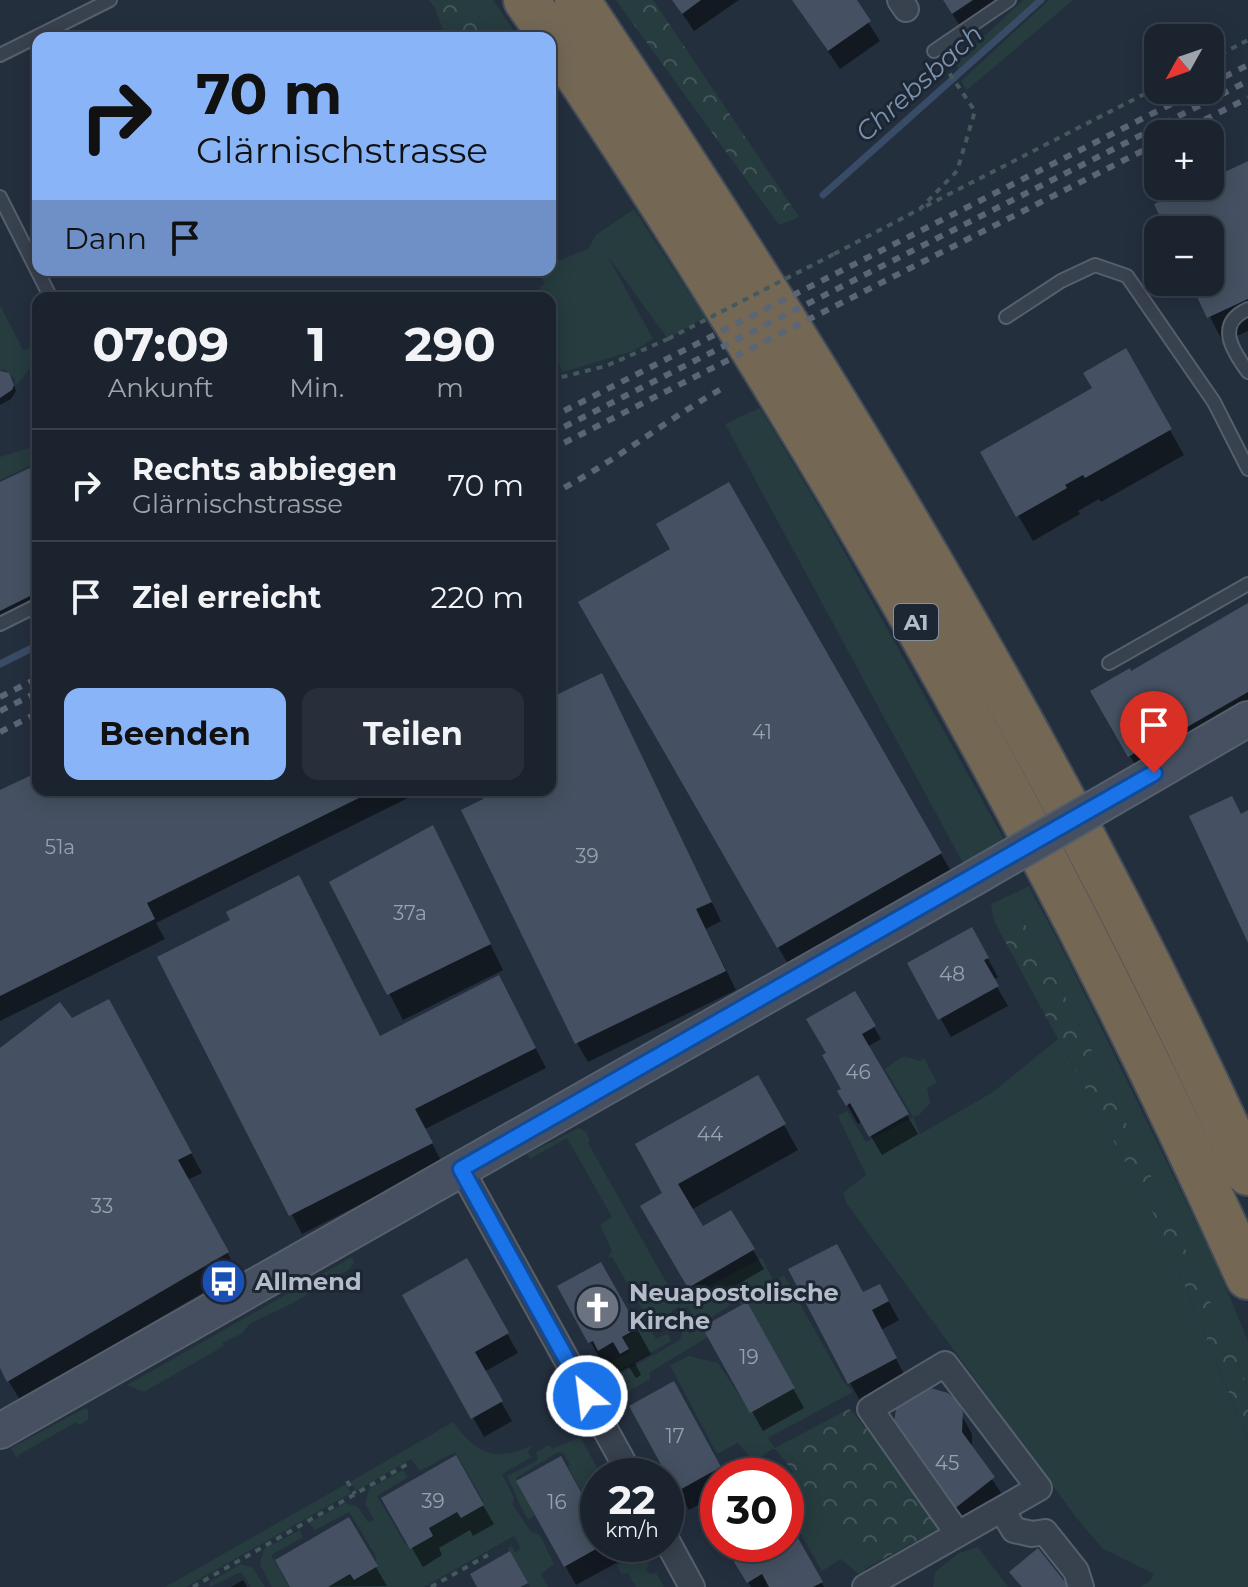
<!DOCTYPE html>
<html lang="de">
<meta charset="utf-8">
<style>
:root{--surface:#1b232e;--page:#282f3a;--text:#f1f3f6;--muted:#a0a4aa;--line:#39404a;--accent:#8ab4f8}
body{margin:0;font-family:Montserrat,sans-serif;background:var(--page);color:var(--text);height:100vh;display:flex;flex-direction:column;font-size:30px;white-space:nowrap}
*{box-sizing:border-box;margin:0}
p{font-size:26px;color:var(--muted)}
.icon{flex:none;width:44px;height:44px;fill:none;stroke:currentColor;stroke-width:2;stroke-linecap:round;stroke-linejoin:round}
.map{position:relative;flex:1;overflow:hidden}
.panel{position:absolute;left:32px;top:292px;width:524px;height:504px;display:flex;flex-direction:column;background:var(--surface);border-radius:16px;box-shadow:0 4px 20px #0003,0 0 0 2px var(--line)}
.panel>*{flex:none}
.hud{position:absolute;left:32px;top:32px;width:524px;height:244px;border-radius:16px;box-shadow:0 4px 20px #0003,0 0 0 2px var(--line);background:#8ab4f8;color:#111;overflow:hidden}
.needle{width:52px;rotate:230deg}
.fabs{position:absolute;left:1144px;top:24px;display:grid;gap:16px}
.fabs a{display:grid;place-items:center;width:80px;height:80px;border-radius:16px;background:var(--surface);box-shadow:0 4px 20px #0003,0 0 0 2px var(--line);font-size:40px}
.speed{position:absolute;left:580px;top:1458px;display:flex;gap:16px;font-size:40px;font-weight:700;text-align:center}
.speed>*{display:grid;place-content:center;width:104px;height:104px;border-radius:50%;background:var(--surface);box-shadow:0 4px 20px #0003,0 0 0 2px var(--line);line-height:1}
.speed small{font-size:20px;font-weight:400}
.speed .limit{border:12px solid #d22;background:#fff;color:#111}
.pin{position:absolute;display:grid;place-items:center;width:68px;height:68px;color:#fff;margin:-82px -34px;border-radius:50% 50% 50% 0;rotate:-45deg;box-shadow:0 0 8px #0007}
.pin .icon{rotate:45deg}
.me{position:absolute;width:88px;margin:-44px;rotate:331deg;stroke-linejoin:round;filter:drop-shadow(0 0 6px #0008)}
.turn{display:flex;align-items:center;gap:28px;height:168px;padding:0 32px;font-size:36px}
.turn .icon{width:104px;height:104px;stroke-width:2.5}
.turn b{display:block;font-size:56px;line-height:68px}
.then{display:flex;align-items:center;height:76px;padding:0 32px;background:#0003;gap:16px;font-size:30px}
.eta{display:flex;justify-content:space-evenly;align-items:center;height:136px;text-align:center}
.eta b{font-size:48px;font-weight:700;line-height:56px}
.action{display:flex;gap:16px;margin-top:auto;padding:16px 32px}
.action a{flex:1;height:92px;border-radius:16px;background:var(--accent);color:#111;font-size:32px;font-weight:700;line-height:92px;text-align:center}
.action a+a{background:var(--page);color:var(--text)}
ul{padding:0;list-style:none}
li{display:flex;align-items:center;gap:24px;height:112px;padding:0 32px;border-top:2px solid var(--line)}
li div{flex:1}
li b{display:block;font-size:30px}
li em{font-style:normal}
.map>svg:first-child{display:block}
.green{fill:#263c3f}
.forest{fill:url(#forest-crowns)}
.shadow{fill:#0007}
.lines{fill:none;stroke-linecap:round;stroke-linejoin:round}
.stream{stroke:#394c67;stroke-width:7}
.building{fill:#455162}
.lane-casing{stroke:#565f6c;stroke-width:16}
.street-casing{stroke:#565f6c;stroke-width:28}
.secondary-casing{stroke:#565f6c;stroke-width:38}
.highway-casing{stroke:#434c59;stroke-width:48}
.path{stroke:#44595c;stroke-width:4;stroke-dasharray:6 6;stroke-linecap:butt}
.lane{stroke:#38414e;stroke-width:12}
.street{stroke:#38414e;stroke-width:24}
.secondary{stroke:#465061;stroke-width:34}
.highway{stroke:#746855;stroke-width:44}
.rail{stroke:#5a6575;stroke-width:6;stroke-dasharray:8 8;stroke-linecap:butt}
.secondary-bridge-casing{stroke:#565f6c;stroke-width:38;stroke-linecap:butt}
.path-bridge{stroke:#44595c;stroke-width:4;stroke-dasharray:6 6;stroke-linecap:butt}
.secondary-bridge{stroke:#465061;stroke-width:34}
.route-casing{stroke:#114b97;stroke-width:20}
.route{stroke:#1a73e8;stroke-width:14}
.labels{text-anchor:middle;stroke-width:6;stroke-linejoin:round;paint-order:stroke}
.number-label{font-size:20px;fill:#98a1af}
.shield{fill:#1d2633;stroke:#878f9c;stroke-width:2}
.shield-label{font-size:22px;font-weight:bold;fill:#b4bcc9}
.poi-label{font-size:24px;font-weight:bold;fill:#b4bcc9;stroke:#1d2633;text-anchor:start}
.water-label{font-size:26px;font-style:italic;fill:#7c92b1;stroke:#1d2633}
</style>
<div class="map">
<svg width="1248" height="1587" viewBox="0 0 1248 1587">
<defs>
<pattern id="forest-crowns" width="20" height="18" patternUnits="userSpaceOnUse" patternTransform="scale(2)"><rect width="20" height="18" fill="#263c3f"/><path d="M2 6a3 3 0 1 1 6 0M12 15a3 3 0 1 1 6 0" fill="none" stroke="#435659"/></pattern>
</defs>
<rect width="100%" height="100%" fill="#242f3e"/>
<g class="green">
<path d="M466,0H493L519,38H490L488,29Z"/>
<path d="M1023,0H1042L960,75L956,63Z"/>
<path d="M1049,0H1073L967,90L961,81Z"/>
<path d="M634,209L705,317L668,339L607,255L653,339L633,351L563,372L550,344V298H528L540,293L539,287L545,284L537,270H550V256L560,260L588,249L596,235Z"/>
<path d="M0,305L23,350L38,345L28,371L15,387V379L5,370H0Z"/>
<path d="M760,408L825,517L1005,841L964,865L725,424Z"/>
<path d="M38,445V462L0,480V457Z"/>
<path d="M1029,886L1069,962L1213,1257L1248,1341V1388L1233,1350L1074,1013L1018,911L994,921L991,904Z"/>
<path d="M1058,1039L1161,1228L1248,1440V1587H1140L1149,1582L1154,1574L1102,1548L1078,1520L847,1204L843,1193L866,1175L838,1116L847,1111L866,1142L913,1117L885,1069L903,1056L907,1062L904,1056L920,1061L924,1058L937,1083L927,1088L930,1103L919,1115L913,1117L920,1134L993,1092Z"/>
<path d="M579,1128L586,1132L590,1140L588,1143L679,1305L717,1281L762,1258L772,1278L766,1287L784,1275L843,1381L853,1392L768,1438L775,1448L753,1461L738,1443L717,1454L670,1365L689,1356L718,1363L748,1408L790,1386L738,1300L748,1296L731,1300L732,1304L699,1325L686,1305L690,1327L687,1330L690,1333L704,1326L708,1337L650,1372V1379L626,1393L615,1377L680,1340L683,1330L680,1320L683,1314L679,1306L672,1311L671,1330L667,1333L657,1315L648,1319L612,1257L608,1258L612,1251L600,1225L612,1217L567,1138L530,1159L527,1154Z"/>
<path d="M352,1257L354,1262L350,1269L291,1304L249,1324L243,1333L222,1343L224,1346L144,1392L127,1385Z"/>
<path d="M644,1316L656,1339L667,1334L671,1341L601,1381L590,1362L584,1363L598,1357L603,1365L630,1352L624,1338L638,1330L636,1321Z"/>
<path d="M85,1408L88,1410V1420L78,1425L76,1422L20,1454L17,1458L11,1448Z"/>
<path d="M453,1422C477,1454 495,1463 532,1445L528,1452L532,1457L502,1474L514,1498L513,1505L531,1532L540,1535L554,1564L541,1574L548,1587H530L508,1548L512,1546L515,1552L521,1549L514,1536L424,1587H325L351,1569L355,1575L376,1562V1556L349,1512L315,1530L309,1523L345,1503L358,1507L368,1522L374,1520L365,1504L369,1489L403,1470L408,1477L377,1496L406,1545L431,1532L429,1525L456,1509L460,1515L484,1502L455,1452L420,1471L411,1459L356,1491L350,1482Z"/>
<path d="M580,1437L602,1476H598V1521L568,1467L570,1465L563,1453L558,1452L516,1478L529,1499L534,1516L528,1519C519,1506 515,1491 507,1476L538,1460L536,1452L549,1445L552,1449Z"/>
<path d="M794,1472L866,1568L862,1577L841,1559L822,1571L786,1508V1476Z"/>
<path d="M346,1484L351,1493L186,1587H165Z"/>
<path d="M300,1530L303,1537L271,1555L289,1587H272L260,1565L264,1549Z"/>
<path d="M978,1547L1008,1587H933L935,1572L959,1553Z"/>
<path d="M647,1555L651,1559L646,1570L650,1574L656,1573L664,1587H636L628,1573L621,1574L617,1565Z"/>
<path d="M241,1564L253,1568L265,1587H251L241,1572L210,1587V1582Z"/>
</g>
<g class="forest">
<path d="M429,0H466L488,29L490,38H446L435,8Z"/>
<path d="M616,0H653L799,217L779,225Z"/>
<path d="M1018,911L1074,1013L1233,1350L1248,1388V1439L1161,1228L994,921Z"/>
<path d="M849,1409L950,1523L866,1568L775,1448Z"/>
</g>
<g class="shadow">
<path d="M673,0H739L694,31Z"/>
<path d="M793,0H854L880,41L840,69Z"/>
<path d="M943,0H1012L964,32Z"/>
<path d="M1248,163V331L1223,342L1192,282H1210V230H1168L1199,186H1210V181Z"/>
<path d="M1125,351L1184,455L1101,502L1099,499L1078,511L1080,514L1033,541L982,453L1094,389Z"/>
<path d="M0,373L12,380L16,391L11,399L0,405Z"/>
<path d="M38,466V599L0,618V485Z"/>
<path d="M728,485L952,873L789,966L580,603L673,550Z"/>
<path d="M1248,605V717L1141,775L1093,692L1131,673Z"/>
<path d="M612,695L721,921L706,929L736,990L588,1062L577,1043L480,790H550V701Z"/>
<path d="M38,774V790H424L156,923L165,939L0,1021V793Z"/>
<path d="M433,828L503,970L403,1020L332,883Z"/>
<path d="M972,930L998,977L993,980L1008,1006L951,1037L910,964Z"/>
<path d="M160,958L381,1038L509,997L546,1068L425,1129L442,1163L302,1234Z"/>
<path d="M854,993L881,1039L867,1047L918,1134L882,1155L862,1121L858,1124L840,1092L844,1090L828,1053Z"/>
<path d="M119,1020L202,1173L187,1180L238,1272L20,1400L0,1367V1050L71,1021Z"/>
<path d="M757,1077L798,1150L691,1210L702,1229L731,1212L764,1269L701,1306L643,1207L665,1194Z"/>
<path d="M466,1261L518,1353L484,1372L512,1421L484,1437L405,1296Z"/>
<path d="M601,1264L651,1354L635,1363L641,1375L636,1378L629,1367L614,1375L609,1366L605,1368L560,1287Z"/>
<path d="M880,1286L899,1320L881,1330L906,1378L861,1402L850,1383L863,1295Z"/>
<path d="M746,1305L804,1408L763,1431L705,1328Z"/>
<path d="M673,1384L725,1476H718V1494L689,1510L631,1407Z"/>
<path d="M955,1403L972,1434V1450L1004,1497L961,1531L913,1468Z"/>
<path d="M455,1458L494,1524L473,1536L470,1530L439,1548L442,1555L423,1567L384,1499Z"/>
<path d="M518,1482L598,1526V1544H608L618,1562L576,1585Z"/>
<path d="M348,1520L387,1586L293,1587Z"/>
<path d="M786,1521L824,1587H751L737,1563L751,1555L744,1544H786Z"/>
<path d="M243,1580L247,1587H231Z"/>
</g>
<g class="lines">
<g class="stream">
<path d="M823,195L1041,0"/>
<path d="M0,664L38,645"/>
</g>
</g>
<g class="building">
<path d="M672,0H701L682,14Z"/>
<path d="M792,0H857L871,21L828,51Z"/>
<path d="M943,0H973L952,14Z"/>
<path d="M1248,161V299L1207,318L1190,282H1210V230H1166L1154,204L1194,186H1210V179Z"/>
<path d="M1126,348L1172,429L1085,478L1083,475L1065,485L1067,488L1016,517L980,452L1092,388L1083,373Z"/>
<path d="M0,371L9,373L14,385L12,390L0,398Z"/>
<path d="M38,464V592L0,611V482Z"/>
<path d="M729,482L942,853L777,948L578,602L670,549L656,524Z"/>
<path d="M1248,603V692L1163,741L1161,738L1128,757L1090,691L1130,668L1131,671Z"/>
<path d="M602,673L712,902L696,909L726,971L575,1044L461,810L483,799L478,790H550V698Z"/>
<path d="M38,772V790H375L147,903L155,919L0,996V790Z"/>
<path d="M1232,796L1241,814L1248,810V943L1189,816Z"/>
<path d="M433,825L491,944L387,995L329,882Z"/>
<path d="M299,875L380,1036L499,975L536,1048L415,1109L433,1143L289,1216L157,957L230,920L226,912Z"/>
<path d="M972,927L989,958L984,960L999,986L938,1020L907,963Z"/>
<path d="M855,991L876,1026L862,1034L909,1114L869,1137L850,1103L846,1106L837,1091L841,1089L822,1055L826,1053L806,1019Z"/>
<path d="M109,999L192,1153L178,1160L229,1252L7,1382L0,1368V1048L60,1002L72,1018Z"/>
<path d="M758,1075L786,1124L678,1184L703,1226L731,1210L755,1249L688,1288L640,1206L662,1193L635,1144Z"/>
<path d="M837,1244L863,1292L880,1284L889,1301L872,1310L897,1358L848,1384L788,1269Z"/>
<path d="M467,1258L509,1333L475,1352L503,1401L471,1419L402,1295Z"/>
<path d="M601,1262L638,1328L622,1337L629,1349L620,1354L613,1342L598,1351L593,1341L588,1343L557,1286Z"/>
<path d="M747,1302L795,1388L750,1413L702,1327Z"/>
<path d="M674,1381L721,1467L676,1492L629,1406Z"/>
<path d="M927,1387L948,1393L957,1401L963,1412L962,1432L995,1477L949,1513L893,1429L896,1409L901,1400Z"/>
<path d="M456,1455L484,1505L461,1518L457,1512L429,1528L433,1536L410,1549L381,1498Z"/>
<path d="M561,1456L598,1523V1544H605L564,1567L516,1481Z"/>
<path d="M349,1517L378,1566L354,1580L350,1574L328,1587H290L275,1560Z"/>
<path d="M786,1517L823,1582L813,1587H769L762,1574L747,1583L734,1562L748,1554L742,1544H786Z"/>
<path d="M1038,1548L1069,1587H1022L1009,1572Z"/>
<path d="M510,1551L528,1583L520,1587H477L470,1574Z"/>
</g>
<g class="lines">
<defs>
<g id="lane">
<path d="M934,51L1009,0"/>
<path d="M0,55L110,0"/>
<path d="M0,197L51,298"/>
<path d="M1248,309C1215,324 1232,350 1248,372"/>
<path d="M1006,317L1061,281L1095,265L1127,276L1214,402L1248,469"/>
<path d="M0,624L38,605"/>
<path d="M1109,663L1248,584"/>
</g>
<g id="street">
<path d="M900,0L906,9"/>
<path d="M461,1169L631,1476"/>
<path d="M1002,1510L1014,1530L1032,1534L1045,1532L1076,1571L1081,1587"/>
<path d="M666,1539L692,1587"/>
<path d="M865,1587L1039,1488L945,1364L870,1409L958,1534"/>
</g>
<g id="secondary">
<path d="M1131,787L1248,719"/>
<path d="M0,1431L972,879"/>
</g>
<g id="highway">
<path d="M526,0C608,117 684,237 759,359C942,655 1105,960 1248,1277"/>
<path d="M577,0C827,375 1062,762 1248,1173"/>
</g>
</defs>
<use href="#lane" class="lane-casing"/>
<use href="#street" class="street-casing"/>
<use href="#secondary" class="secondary-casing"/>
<use href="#highway" class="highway-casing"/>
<g class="path">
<path d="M1210,60L1248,40"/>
<path d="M926,206L1158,87"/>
<path d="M834,254L920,209L957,171L975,111L943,64"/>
<path d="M550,380L606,366L668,339"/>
<path d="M347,1481L355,1494"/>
<path d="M193,1587L411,1462"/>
<path d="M431,1587L488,1555"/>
</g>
<use href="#lane" class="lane"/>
<use href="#street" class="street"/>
<use href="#secondary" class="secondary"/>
<use href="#highway" class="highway"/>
<g class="rail">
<path d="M1210,84L1248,65"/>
<path d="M1176,134L1248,98"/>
<path d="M550,418L1199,90"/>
<path d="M550,434L1248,81"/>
<path d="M550,450L1158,143"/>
<path d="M550,495C611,465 664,421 723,388"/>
<path d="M0,697L38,678"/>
<path d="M0,711L38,692"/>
<path d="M0,732L38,713"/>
</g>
<defs>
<path id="secondary-bridge" d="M972,879L1131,787"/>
</defs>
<use href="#secondary-bridge" class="secondary-bridge-casing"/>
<path class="path-bridge" d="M668,339L834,254"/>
<use href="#secondary-bridge" class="secondary-bridge"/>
</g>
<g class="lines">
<defs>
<path id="route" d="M587,1396L461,1169L1154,773"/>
</defs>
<use href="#route" class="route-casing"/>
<use href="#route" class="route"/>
</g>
<defs>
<symbol id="bus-disc" viewBox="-11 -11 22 22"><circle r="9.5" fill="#1a4fb4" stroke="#1d2633"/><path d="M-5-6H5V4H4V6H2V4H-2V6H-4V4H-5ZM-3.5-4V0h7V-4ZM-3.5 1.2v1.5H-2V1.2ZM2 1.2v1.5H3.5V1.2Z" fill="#fff"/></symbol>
<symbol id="church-disc" viewBox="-11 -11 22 22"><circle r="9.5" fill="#6b7280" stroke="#1d2633"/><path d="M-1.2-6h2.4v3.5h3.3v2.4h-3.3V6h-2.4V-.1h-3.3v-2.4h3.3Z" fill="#fff"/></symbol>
</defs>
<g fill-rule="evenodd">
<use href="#bus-disc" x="198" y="1256" width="51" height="51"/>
<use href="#church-disc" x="572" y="1282" width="51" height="51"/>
</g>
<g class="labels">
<g class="number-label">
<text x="762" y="739">41</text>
<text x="60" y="854">51a</text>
<text x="587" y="863">39</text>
<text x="410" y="920">37a</text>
<text x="952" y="981">48</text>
<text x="858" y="1079">46</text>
<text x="710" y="1141">44</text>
<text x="102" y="1213">33</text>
<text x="749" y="1364">19</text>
<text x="675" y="1443">17</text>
<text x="947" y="1470">45</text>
<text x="433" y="1508">39</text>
<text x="557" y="1509">16</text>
</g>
<rect class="shield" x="894" y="604" width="44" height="36" rx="6"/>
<g class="shield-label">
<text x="916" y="630">A1</text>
</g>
<g class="poi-label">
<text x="255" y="1290">Allmend</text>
<text x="629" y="1301">Neuapostolische<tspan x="629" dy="28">Kirche</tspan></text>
</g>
<g class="water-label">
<text transform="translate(919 83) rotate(-42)" y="9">Chrebsbach</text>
</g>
</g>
</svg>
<div class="fabs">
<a><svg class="needle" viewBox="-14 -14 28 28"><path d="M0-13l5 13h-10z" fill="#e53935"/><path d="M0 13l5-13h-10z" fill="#a0a4aa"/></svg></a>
<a>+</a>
<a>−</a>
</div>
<div class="speed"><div>22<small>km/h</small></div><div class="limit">30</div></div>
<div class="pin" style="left:1154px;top:773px;background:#d93025"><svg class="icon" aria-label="arrive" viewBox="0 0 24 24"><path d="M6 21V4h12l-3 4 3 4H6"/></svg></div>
<svg class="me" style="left:587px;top:1396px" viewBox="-20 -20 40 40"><circle r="17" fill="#1a73e8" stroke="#fff" stroke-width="3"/><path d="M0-11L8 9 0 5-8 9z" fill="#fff"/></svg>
<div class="hud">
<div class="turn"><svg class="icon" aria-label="right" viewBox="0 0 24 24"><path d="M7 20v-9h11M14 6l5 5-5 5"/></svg><div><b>70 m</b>Glärnischstrasse</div></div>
<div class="then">Dann<svg class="icon" aria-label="arrive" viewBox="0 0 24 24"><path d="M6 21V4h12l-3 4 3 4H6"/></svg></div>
</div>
<section class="panel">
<div class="eta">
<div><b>07:09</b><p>Ankunft</p></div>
<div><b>1</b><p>Min.</p></div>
<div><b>290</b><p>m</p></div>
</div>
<ul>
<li><svg class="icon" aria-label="right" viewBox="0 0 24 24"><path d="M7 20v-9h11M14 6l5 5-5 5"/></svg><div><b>Rechts abbiegen</b><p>Glärnischstrasse</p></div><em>70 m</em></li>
<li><svg class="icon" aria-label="arrive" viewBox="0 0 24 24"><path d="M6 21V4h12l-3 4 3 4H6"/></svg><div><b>Ziel erreicht</b></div><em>220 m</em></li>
</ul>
<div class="action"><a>Beenden</a><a>Teilen</a></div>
</section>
</div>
